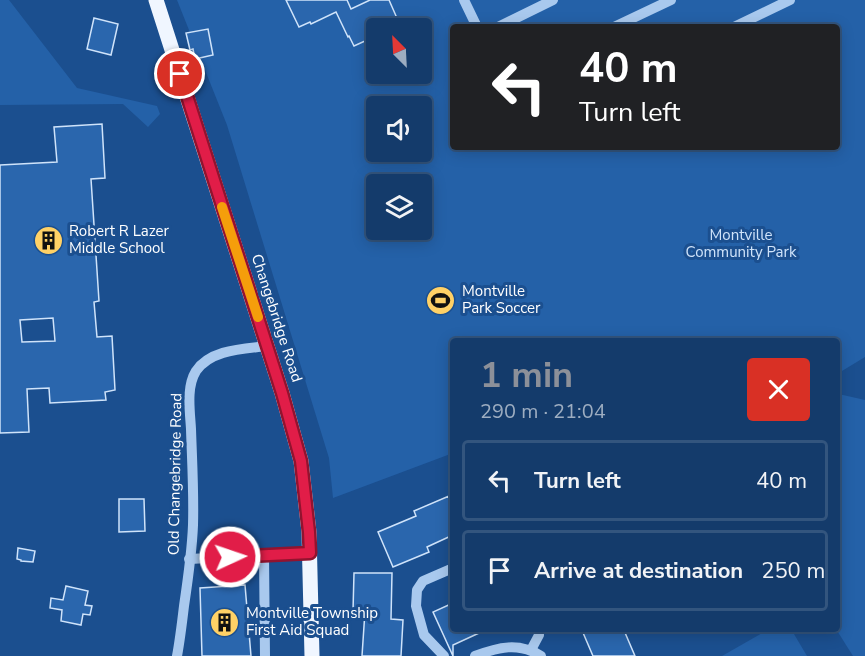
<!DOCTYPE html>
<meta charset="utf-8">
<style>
:root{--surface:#143b6b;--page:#1d4271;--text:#f1f3f6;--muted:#9dadc1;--line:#33557e;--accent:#8c9099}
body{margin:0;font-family:"Nunito Sans",sans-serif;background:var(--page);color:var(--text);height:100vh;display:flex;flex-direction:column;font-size:22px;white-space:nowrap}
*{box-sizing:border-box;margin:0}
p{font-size:20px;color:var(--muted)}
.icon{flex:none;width:33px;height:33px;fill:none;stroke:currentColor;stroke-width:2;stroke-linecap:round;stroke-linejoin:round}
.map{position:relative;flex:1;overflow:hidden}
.drawer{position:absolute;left:450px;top:338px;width:390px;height:294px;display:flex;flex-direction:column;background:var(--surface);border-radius:6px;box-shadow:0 3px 15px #0003,0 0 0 2px var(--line)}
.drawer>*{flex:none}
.guide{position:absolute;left:450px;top:24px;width:390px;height:126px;border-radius:6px;box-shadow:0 3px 15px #0003,0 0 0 2px var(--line);background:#202124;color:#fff;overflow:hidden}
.needle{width:39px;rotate:336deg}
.fabs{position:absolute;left:366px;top:18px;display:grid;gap:12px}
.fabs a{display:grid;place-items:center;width:66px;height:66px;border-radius:6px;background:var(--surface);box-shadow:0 3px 15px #0003,0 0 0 2px var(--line);font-size:30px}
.pin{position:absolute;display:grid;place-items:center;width:51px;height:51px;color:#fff;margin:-26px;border:3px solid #fff;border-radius:50%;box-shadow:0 2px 6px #0007}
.me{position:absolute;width:66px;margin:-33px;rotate:87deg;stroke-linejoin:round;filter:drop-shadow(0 0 4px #0008)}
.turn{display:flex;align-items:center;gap:21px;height:126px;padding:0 30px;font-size:27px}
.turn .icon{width:78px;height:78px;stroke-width:2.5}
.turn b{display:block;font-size:42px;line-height:51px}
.round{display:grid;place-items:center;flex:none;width:63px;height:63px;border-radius:6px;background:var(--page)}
.summary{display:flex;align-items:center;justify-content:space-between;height:102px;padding:0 30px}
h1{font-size:36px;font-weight:700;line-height:45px;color:var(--accent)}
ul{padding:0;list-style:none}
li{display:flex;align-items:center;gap:18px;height:81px;margin:0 12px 9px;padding:0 18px;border:3px solid var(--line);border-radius:6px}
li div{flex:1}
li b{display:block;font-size:22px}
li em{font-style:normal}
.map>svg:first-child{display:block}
.green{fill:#2461a8;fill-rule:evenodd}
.building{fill:#2a66ad;stroke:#cfe3fa;stroke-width:1.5;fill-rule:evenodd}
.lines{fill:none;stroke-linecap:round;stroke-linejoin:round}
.minor{stroke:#a9c9ee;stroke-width:10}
.major{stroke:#f0f6ff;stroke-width:15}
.route-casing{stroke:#92132f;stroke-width:15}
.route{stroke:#e11d48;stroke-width:10}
.slow{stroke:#f59e0b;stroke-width:10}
.labels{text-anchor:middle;stroke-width:6;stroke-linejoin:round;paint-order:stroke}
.poi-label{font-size:15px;fill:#fff;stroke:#1b4f8f;text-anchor:start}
.park-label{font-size:15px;fill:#cfe3fa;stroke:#1b4f8f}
.street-label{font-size:15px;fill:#fff;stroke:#1b4f8f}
</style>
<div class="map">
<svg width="865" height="656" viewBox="0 0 865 656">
<rect width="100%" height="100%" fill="#1b4f8f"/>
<g class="green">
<path d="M0,0H9L77,88L157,106L160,114L148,127L123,104L0,105Z"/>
<path d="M177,0H865V357L837,374V340H453V453L333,498L329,458L227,125ZM453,27H837V147H453ZM376,28H422V74H376ZM376,106H422V152H376ZM376,184H422V230H376Z"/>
<path d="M837,395H843L865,400V656H853L836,629Z"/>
<path d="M771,628L791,629L807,656H722Z"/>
</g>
<g class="building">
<path d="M286,0H347L351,9L370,0H389L400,25L392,28H376V36L354,46L349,36L348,37L336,12L311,24L310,22L299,27Z"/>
<path d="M94,18L118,24L111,55L87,49Z"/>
<path d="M208,29L213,55L195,59L193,49L190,50L186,33Z"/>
<path d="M102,124L105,178L91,179L99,301L94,302L97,337L112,336L115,390L105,392L106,400L50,403L49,388L27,389L29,432L0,433V165L57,162L54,127ZM53,318L55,341L22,342L20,320Z"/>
<path d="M449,496L453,505V535L427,547L429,552L393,567L378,532L416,516L414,511Z"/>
<path d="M119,499H144L145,531L119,532Z"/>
<path d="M18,548L35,551L33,562L21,561V560L17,559Z"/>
<path d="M354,573H392L391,619L403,620L401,656H362L365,611H353Z"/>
<path d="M245,585L251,656H202L200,588Z"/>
<path d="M66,586L88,591L85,605L92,606L90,615L83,614L81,625L61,621L62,610L50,608L51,598L63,600Z"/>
<path d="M453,603V628H490L453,645V656L433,612Z"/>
<path d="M581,628H623L635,656H593Z"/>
</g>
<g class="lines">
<g class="minor">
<path d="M464,0L477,27"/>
<path d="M498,27L553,0"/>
<path d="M614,27L671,0"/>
<path d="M734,27L790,0"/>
<path d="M264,555L265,656"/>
<path d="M189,559L310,553"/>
<path d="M531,650L539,635L538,628"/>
<path d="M177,656C180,640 182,623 184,606C188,579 192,552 193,525C194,493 192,461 191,429C190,411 186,387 196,371C211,349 244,349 267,346"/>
<path d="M444,656L424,635L416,606L417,590L423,581L453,568"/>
<path d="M475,656C498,647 519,642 541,656"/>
</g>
<path class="major" d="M156,0L282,393L301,461L309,532L312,656"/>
</g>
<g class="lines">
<defs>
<path id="route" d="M180,74L282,393L301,461L309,532L310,553L230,557"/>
</defs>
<use href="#route" class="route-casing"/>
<use href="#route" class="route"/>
<path class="slow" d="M222,207L258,317"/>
</g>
<defs>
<symbol id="building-disc" viewBox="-11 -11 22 22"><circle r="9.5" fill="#ffd166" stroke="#1b4f8f"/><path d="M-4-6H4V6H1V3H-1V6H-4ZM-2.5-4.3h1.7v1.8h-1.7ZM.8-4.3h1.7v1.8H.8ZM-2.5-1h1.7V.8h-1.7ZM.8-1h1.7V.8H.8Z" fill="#111"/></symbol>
<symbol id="stadium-disc" viewBox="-11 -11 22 22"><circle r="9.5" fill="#ffd166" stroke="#1b4f8f"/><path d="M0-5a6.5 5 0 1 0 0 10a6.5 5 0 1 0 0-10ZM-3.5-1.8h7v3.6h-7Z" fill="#111"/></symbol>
</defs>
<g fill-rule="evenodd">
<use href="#building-disc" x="32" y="224" width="33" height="33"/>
<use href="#stadium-disc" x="424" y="284" width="33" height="33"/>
<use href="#building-disc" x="208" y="606" width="33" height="33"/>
</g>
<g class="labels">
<g class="poi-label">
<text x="69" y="236">Robert R Lazer<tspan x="69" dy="17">Middle School</tspan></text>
<text x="462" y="296">Montville<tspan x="462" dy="17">Park Soccer</tspan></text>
<text x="246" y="618">Montville Township<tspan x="246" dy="17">First Aid Squad</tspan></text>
</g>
<g class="park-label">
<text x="741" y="240">Montville<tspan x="741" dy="17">Community Park</tspan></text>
</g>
<g class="street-label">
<text transform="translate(277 318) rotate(72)" y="5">Changebridge Road</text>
<text transform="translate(175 474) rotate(-89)" y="5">Old Changebridge Road</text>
</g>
</g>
</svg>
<div class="fabs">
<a><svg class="needle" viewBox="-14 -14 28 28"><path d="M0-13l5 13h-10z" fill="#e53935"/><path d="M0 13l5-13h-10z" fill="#9dadc1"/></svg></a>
<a><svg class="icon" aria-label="sound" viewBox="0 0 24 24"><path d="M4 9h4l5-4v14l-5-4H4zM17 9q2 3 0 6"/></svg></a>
<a><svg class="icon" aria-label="layers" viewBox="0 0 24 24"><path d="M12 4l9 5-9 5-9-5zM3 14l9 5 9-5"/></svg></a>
</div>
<div class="pin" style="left:180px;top:74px;background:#d93025"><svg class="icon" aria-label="arrive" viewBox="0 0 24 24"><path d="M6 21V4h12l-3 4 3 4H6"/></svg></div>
<svg class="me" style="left:230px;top:557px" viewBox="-20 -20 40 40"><circle r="17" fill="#e11d48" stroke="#fff" stroke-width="3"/><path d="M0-11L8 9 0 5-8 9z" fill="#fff"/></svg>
<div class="guide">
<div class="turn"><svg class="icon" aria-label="left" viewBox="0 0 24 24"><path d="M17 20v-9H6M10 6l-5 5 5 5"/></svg><div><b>40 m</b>Turn left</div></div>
</div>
<section class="drawer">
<div class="summary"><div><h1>1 min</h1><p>290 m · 21:04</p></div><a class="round" style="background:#d93025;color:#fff"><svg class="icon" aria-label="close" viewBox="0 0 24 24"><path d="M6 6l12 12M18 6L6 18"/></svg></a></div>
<ul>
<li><svg class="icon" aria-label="left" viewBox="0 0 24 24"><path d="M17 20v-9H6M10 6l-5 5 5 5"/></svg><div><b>Turn left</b></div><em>40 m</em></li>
<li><svg class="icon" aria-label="arrive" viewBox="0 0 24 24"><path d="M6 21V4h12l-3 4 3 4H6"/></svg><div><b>Arrive at destination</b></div><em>250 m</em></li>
</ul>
</section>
</div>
